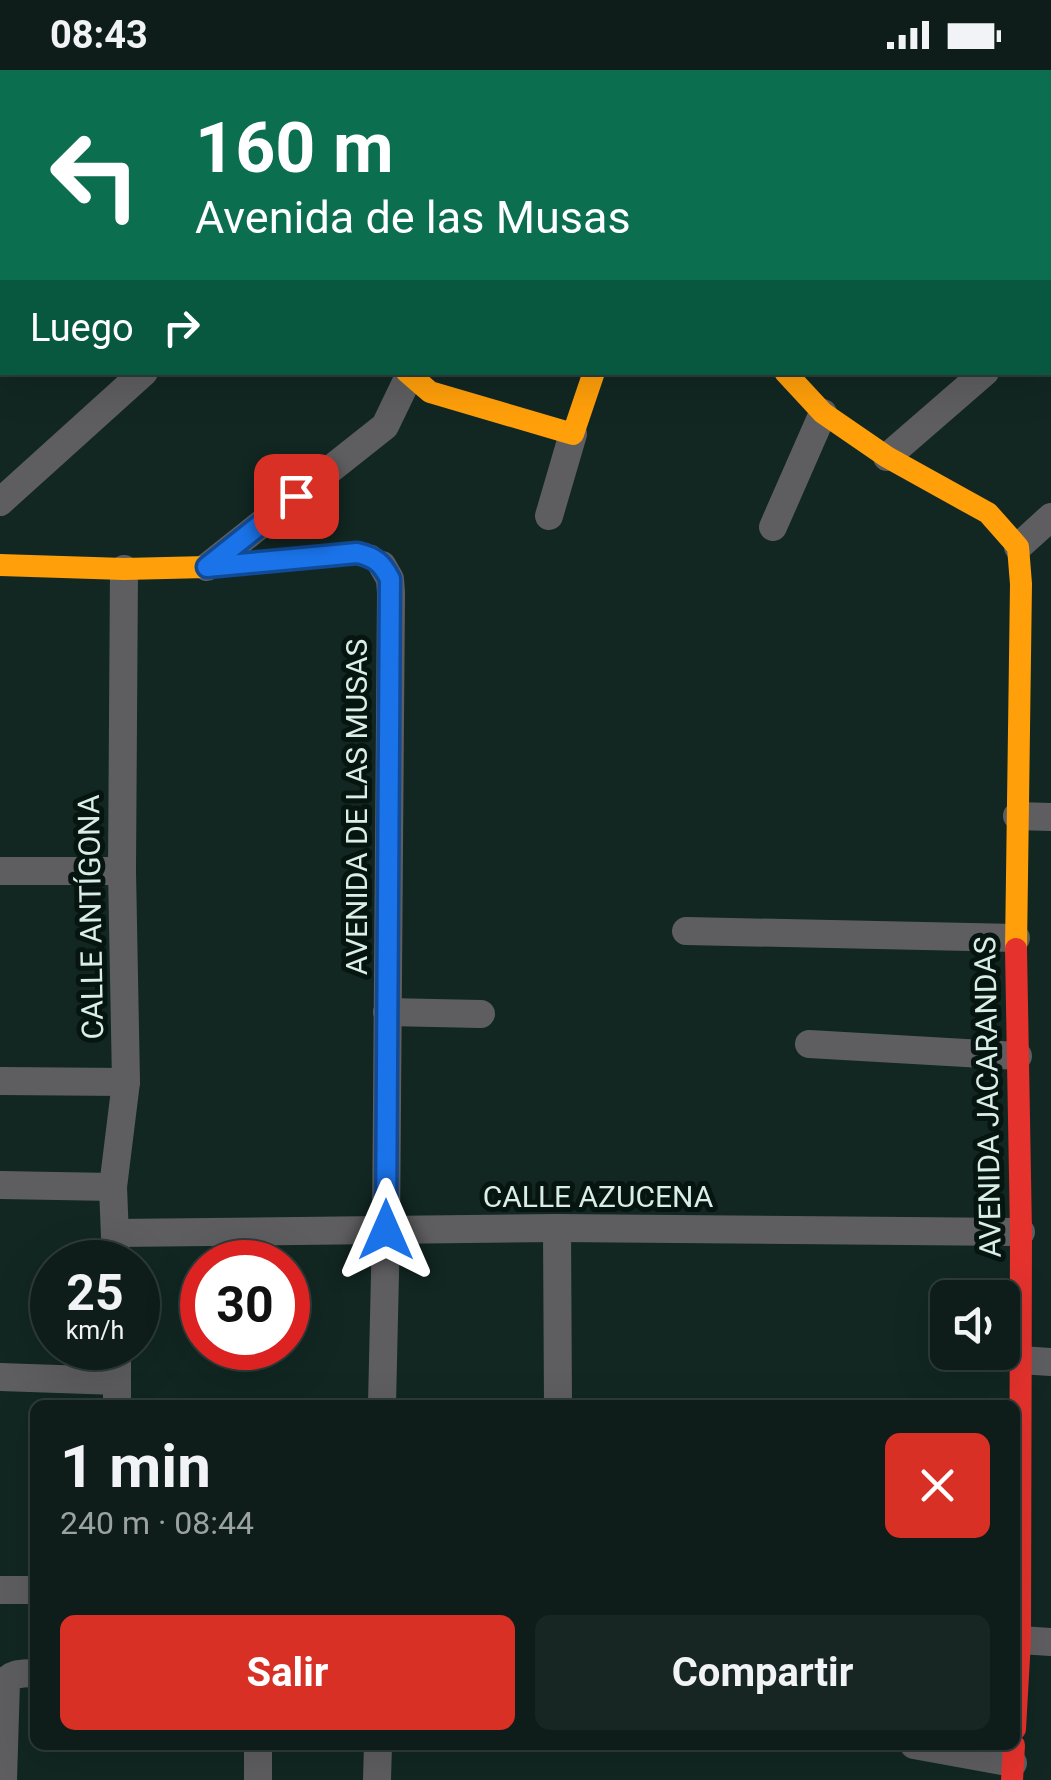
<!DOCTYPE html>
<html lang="es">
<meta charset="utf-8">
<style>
:root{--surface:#0e1d1a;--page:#172623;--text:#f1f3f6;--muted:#9ba2a2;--line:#2e3b39;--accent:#d93025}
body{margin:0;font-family:Roboto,sans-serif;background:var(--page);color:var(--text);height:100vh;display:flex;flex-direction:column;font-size:38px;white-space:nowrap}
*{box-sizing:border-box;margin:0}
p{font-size:32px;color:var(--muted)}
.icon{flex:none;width:55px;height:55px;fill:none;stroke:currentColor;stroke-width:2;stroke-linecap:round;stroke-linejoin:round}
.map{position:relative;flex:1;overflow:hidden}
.sheet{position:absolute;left:30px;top:1330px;width:990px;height:350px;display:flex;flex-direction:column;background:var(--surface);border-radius:15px;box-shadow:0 10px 40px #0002,0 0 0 2px var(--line)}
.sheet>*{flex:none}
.guide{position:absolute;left:0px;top:0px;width:1052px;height:305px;box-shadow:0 10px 40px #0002,0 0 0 2px var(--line);background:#0b6e4f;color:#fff;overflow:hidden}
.buttons{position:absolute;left:930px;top:1210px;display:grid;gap:20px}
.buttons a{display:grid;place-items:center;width:90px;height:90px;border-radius:15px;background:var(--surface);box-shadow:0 10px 40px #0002,0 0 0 2px var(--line);font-size:50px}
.speed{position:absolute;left:30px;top:1170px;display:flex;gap:20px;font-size:50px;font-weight:700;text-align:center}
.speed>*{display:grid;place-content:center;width:130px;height:130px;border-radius:50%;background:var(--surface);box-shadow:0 10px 40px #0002,0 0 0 2px var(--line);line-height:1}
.speed small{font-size:25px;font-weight:400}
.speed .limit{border:15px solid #d22;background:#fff;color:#111}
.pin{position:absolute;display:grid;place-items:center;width:85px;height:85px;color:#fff;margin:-42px;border-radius:20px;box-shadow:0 5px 15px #0006}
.me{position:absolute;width:110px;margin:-55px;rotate:0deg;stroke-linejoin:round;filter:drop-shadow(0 0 8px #0008)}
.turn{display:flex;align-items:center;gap:35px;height:210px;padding:0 30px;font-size:45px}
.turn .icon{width:130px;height:130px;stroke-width:2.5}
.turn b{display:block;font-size:70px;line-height:85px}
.then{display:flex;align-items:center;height:95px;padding:0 30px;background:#0003;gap:20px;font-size:38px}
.round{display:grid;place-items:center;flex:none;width:105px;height:105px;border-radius:15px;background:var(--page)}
.summary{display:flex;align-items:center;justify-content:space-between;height:170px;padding:0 30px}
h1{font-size:60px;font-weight:700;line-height:75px}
.button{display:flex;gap:20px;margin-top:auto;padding:20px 30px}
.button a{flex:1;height:115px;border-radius:15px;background:var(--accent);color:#fff;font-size:40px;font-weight:700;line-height:115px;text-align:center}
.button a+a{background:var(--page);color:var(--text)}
.status{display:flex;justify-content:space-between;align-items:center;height:70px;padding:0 50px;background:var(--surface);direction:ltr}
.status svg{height:28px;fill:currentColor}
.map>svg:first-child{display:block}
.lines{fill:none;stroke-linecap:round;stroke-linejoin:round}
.street{stroke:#5e5e61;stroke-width:28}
.fast{stroke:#30b455;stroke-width:22}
.slow{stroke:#ff9f0a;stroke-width:22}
.jam{stroke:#e5322d;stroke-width:22}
.route-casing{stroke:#114b97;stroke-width:25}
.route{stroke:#1a73e8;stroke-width:18}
.labels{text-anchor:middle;stroke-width:10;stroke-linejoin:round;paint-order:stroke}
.street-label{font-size:30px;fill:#d9eee6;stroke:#061510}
</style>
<div class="status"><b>08:43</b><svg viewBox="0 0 49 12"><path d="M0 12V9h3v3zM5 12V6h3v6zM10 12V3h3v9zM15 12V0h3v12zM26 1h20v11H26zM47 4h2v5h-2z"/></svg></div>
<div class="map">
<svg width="1051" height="1710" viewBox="0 0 1051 1710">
<rect width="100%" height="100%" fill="#122722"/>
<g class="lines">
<g class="street">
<path d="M347,2L350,0"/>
<path d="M604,2L607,0"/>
<path d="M0,176L2,174"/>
<path d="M1050,246L1051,245"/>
<path d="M887,387L985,302"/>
<path d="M0,432L144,302"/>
<path d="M549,446L573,364"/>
<path d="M773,457L823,343"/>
<path d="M1018,477L1051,447"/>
<path d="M207,497L385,356L411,302"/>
<path d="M1017,746L1051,747"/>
<path d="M0,801H122"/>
<path d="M686,861L1016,868"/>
<path d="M387,942L481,944"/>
<path d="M809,974L1018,986"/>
<path d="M0,1011L126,1012"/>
<path d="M0,1115L113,1117"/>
<path d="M557,1158L558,1335"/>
<path d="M115,1163L557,1158L1021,1162"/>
<path d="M116,1192L113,1117L126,1012L122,801L124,499"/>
<path d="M117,1278V1335"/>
<path d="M1020,1290L1051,1292"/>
<path d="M0,1307L117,1311"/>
<path d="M382,1335L386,1160L391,523L390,509L382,495"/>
<path d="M0,1520H35"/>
<path d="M1020,1570L1051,1572"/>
<path d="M914,1675L1013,1693"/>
<path d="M3,1710L6,1612C12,1602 24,1604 35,1603"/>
<path d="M258,1710V1675"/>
<path d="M377,1710L378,1675"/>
</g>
<path class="fast" d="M121,0L123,2"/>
<g class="slow">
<path d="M407,302L430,322L573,364L594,302"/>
<path d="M785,302L823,343L887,387L988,443L1018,477L1021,514L1016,879"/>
<path d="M0,495L124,499L207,497L357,483L371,486L382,495"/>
</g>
<g class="jam">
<path d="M795,2L798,0"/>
<path d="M1015,1659L1020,1570L1021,1162L1016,879"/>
<path d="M1012,1710L1014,1675"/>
</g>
</g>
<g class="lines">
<defs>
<path id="route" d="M296,426L207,497L357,483C375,487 382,493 390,509L386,1160"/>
</defs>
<use href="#route" class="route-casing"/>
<use href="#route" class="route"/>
</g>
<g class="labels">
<g class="street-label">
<text transform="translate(357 737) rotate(-90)" y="10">AVENIDA DE LAS MUSAS</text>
<text transform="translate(91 847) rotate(-91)" y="10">CALLE ANTÍGONA</text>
<text transform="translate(988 1027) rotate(-91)" y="10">AVENIDA JACARANDAS</text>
<text x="598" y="1137">CALLE AZUCENA</text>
</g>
</g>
</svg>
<div class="buttons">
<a><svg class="icon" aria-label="sound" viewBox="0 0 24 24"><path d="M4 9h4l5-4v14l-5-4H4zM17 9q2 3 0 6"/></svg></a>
</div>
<div class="speed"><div>25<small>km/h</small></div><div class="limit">30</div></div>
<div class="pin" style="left:296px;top:426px;background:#d93025"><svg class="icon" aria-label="arrive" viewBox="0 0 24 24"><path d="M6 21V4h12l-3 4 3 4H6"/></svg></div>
<svg class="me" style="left:386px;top:1160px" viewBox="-20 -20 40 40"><path d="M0-17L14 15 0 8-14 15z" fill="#1a73e8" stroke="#fff" stroke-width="4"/></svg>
<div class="guide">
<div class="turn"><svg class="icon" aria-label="left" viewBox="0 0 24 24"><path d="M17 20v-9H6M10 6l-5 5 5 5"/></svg><div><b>160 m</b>Avenida de las Musas</div></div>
<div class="then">Luego<svg class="icon" aria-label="right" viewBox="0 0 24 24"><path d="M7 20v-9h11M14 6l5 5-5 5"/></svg></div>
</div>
<section class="sheet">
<div class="summary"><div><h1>1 min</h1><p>240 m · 08:44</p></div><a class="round" style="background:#d93025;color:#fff"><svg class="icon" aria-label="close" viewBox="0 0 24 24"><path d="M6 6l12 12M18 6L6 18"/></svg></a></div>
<div class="button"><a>Salir</a><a>Compartir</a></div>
</section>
</div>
